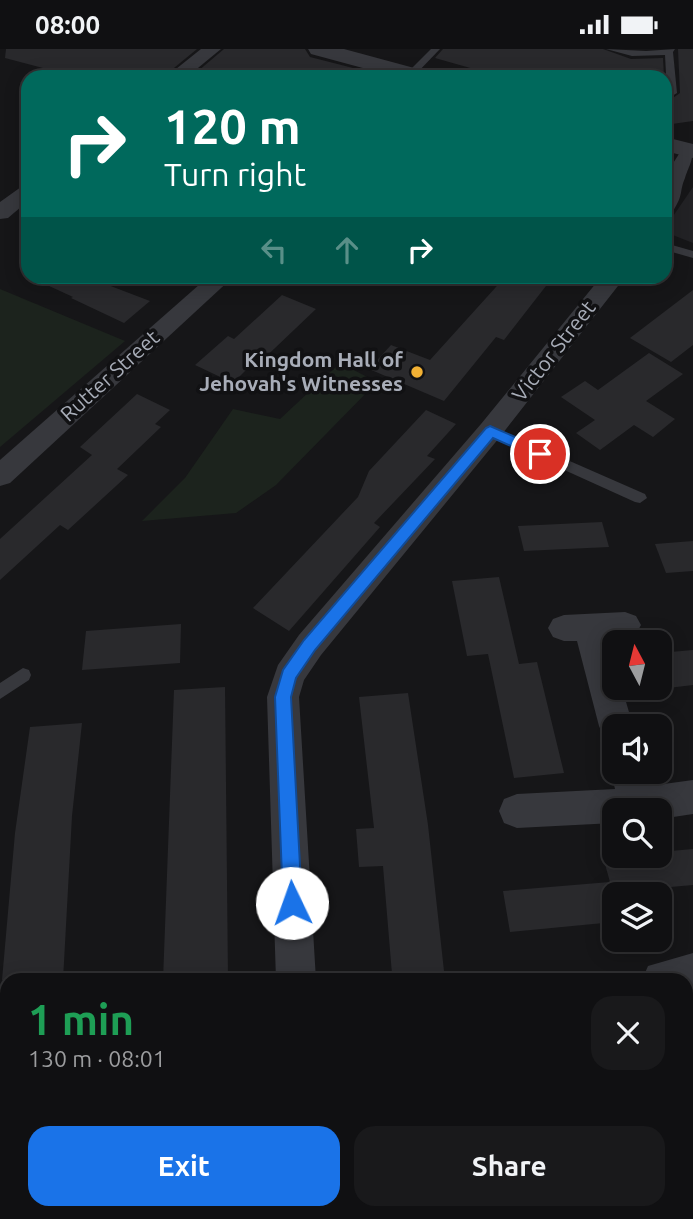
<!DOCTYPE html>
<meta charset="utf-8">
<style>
:root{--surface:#101012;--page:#19191b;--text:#f1f3f6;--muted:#9c9d9f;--line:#303032;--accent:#1a73e8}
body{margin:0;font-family:Ubuntu,sans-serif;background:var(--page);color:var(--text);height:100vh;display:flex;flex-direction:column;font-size:26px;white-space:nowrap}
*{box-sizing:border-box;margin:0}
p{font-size:23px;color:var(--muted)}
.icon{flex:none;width:38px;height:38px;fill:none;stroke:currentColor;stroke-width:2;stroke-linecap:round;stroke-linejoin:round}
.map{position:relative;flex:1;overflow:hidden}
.details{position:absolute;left:0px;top:924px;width:693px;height:247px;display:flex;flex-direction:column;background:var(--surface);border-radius:21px 21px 0 0;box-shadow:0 4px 18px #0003,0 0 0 2px var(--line)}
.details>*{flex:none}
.top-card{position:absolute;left:21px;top:21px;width:651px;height:214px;border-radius:21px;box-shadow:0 4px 18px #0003,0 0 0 2px var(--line);background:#00695c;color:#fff;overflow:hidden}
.needle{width:46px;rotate:353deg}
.tools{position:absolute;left:602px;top:581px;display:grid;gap:14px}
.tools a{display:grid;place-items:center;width:70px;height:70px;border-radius:14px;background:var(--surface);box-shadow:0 4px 18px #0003,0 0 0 2px var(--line);font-size:35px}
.pin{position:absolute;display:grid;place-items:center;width:60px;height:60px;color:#fff;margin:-30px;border:4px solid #fff;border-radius:50%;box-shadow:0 2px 7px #0007}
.me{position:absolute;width:77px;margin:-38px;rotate:357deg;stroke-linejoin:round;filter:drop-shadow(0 0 5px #0008)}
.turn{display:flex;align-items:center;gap:24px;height:147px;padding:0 28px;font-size:32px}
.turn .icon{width:91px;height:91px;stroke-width:2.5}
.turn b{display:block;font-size:49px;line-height:60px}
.lanes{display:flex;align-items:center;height:66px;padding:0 28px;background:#0003;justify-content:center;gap:35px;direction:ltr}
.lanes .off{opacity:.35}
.round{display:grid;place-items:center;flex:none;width:74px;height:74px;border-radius:21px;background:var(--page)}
.head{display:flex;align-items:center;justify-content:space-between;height:119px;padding:0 28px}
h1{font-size:42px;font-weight:700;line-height:52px;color:#1e9e55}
.action{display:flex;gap:14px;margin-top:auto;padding:14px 28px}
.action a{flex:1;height:80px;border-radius:21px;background:var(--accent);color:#fff;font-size:28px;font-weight:700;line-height:80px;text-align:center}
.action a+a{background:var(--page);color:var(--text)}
.status{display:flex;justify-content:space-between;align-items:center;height:49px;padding:0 35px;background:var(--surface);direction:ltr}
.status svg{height:19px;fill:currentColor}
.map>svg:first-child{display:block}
.built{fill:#222225}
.green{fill:#1c231d}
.building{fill:#29292c}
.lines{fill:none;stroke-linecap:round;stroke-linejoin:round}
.service{fill:#37383d;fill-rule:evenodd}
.minor{fill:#37383d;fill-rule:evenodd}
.tertiary{fill:#37383d;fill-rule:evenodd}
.route{fill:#1a73e8;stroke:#114b97;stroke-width:2}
.poi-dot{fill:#f2b134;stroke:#111113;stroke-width:2.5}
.labels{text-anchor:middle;stroke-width:7;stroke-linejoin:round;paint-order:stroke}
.street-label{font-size:21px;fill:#a8adb8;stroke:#111113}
.poi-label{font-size:21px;font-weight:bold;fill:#a8adb8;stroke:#111113;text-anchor:end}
</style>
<div class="status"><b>08:00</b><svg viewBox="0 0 49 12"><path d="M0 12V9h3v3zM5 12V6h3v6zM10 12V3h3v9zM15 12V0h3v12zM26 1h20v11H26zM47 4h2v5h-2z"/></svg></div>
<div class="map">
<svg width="693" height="1170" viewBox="0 0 693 1170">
<rect width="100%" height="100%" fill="#161618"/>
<path class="built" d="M693,138V194L665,183V179Z"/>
<g class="green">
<path d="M0,240L125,292L0,398Z"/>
<path d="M340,314L377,333L276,436L236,464L142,472L185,429L233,360L280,370Z"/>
</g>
<g class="building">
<path d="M6,0H197L163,28H77L5,9Z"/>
<path d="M224,0H305L310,8L357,20L349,28H191Z"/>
<path d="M443,0H603L631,10L663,9L664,28H502L435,9Z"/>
<path d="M678,0H693V72L665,76V45L673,49L680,44Z"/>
<path d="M36,228H87L150,252L124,274L71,249L73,248L34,230Z"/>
<path d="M505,228H553L504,291L496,288L444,352L369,320L391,296L430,311Z"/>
<path d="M693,241V296L671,313L630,289Z"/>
<path d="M282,246L316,260L254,319L250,317L233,334L195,316L228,287L234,290Z"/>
<path d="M649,304L683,325L646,352L675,370L653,388L634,376L600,401L576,384L595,371L561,348L585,332L598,341Z"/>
<path d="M137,345L170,361L155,375L161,378L117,420L128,426L68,481L60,476L0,531V490L92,406L80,398Z"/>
<path d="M426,361L456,375L427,407L435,410L374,474L380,478L289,582L253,559L358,448L369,422Z"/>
<path d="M602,473L609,498L524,502L518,477Z"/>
<path d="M693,492V522L666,524L655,495Z"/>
<path d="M499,528L519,615L537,613L564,724L514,729L488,605L467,607L452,532Z"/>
<path d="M181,575L180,614L82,621L86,582Z"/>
<path d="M693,601V636L668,639L660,614V604Z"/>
<path d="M225,638L228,931H163L174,641Z"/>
<path d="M408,644L428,776L444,922L392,925L383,817L359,818L356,780L374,779L359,648Z"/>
<path d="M82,674L72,767L63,931H2L15,784L30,678Z"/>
<path d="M693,800V836L614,843V873L510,883L503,842L610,833L603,808L660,807V803Z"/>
</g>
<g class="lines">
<g class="service">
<path d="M431,0H440L414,27H408V23Z"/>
<path d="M606,0L646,2L675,0L673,3L677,44L672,47L667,44L665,6L632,7Z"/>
<path d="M665,194L693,202V209L665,201Z"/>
<path d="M490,377L645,445L647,449L640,454L635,453L485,385V379Z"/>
<path d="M23,619L29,621L31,626L29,631L0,650V634Z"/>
</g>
<g class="minor">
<path d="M201,0H221L187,28H166Z"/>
<path d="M693,95C693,113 690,114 685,129C679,143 684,145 673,162L665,163V127L684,97Z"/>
<path d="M28,136V152L8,169L0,170V153L21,138Z"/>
<path d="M208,228H233L10,434L0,437V411Z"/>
<path d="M601,228H625L499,389L321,606L304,631L299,648L316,931H276L267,648L278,616L299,586L481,375Z"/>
<path d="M625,563L636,567L641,576L636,585L608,590L614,612V639H622L633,677H614V692L604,688L599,677L577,592H564L553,588L548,579L553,570L564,566Z"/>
<path d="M614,715V723H645L649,737L693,731V765L660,770V761H614V774L517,779L504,774L499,762L504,750L517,745L615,740L611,723Z"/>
<path d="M693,904V944L686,945V931H642L648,917Z"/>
<path d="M7,1083V1127L0,1129V1085Z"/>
</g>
<g class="tertiary">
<path d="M308,0H344L429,23L432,28H396L311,5Z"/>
<path d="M665,88L693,95V109L665,102Z"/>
</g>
</g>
<path class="route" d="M490,377L545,401L547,405L540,410L493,389L315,601L296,629L291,648L302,854L299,860L292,863L286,860L283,854L275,648L283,621L304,591L486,379Z"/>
<circle class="poi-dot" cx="417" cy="323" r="7"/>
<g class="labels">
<g class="street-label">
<text transform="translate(554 302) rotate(-52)" y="7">Victor Street</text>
<text transform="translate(110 327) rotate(-42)" y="7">Rutter Street</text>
</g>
<g class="poi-label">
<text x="403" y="318">Kingdom Hall of<tspan x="403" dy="24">Jehovah's Witnesses</tspan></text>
</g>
</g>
</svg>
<div class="tools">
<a><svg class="needle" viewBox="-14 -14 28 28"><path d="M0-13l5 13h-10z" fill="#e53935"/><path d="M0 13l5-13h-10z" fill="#9c9d9f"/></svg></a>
<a><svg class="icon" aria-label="sound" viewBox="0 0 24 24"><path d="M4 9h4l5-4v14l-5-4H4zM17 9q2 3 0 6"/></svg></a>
<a><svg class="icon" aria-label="search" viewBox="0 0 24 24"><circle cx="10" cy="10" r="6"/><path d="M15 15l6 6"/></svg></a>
<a><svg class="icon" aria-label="layers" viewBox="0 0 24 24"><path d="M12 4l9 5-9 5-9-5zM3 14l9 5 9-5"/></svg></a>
</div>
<div class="pin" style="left:540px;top:405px;background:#d93025"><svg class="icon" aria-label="arrive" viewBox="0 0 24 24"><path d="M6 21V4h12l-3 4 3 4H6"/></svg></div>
<svg class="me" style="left:292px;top:854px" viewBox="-20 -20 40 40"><circle r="19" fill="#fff"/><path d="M0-13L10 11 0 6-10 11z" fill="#1a73e8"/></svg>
<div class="top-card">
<div class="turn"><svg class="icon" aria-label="right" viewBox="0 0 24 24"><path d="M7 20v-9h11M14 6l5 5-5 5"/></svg><div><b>120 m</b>Turn right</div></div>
<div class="lanes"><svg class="icon off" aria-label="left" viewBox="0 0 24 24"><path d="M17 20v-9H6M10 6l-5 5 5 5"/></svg><svg class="icon off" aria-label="ahead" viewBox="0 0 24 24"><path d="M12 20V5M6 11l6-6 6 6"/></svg><svg class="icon" aria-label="right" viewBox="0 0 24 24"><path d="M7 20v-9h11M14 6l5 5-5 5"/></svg></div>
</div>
<section class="details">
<div class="head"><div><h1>1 min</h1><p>130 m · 08:01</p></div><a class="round"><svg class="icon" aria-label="close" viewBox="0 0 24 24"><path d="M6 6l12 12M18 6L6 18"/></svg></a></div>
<div class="action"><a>Exit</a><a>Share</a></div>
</section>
</div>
